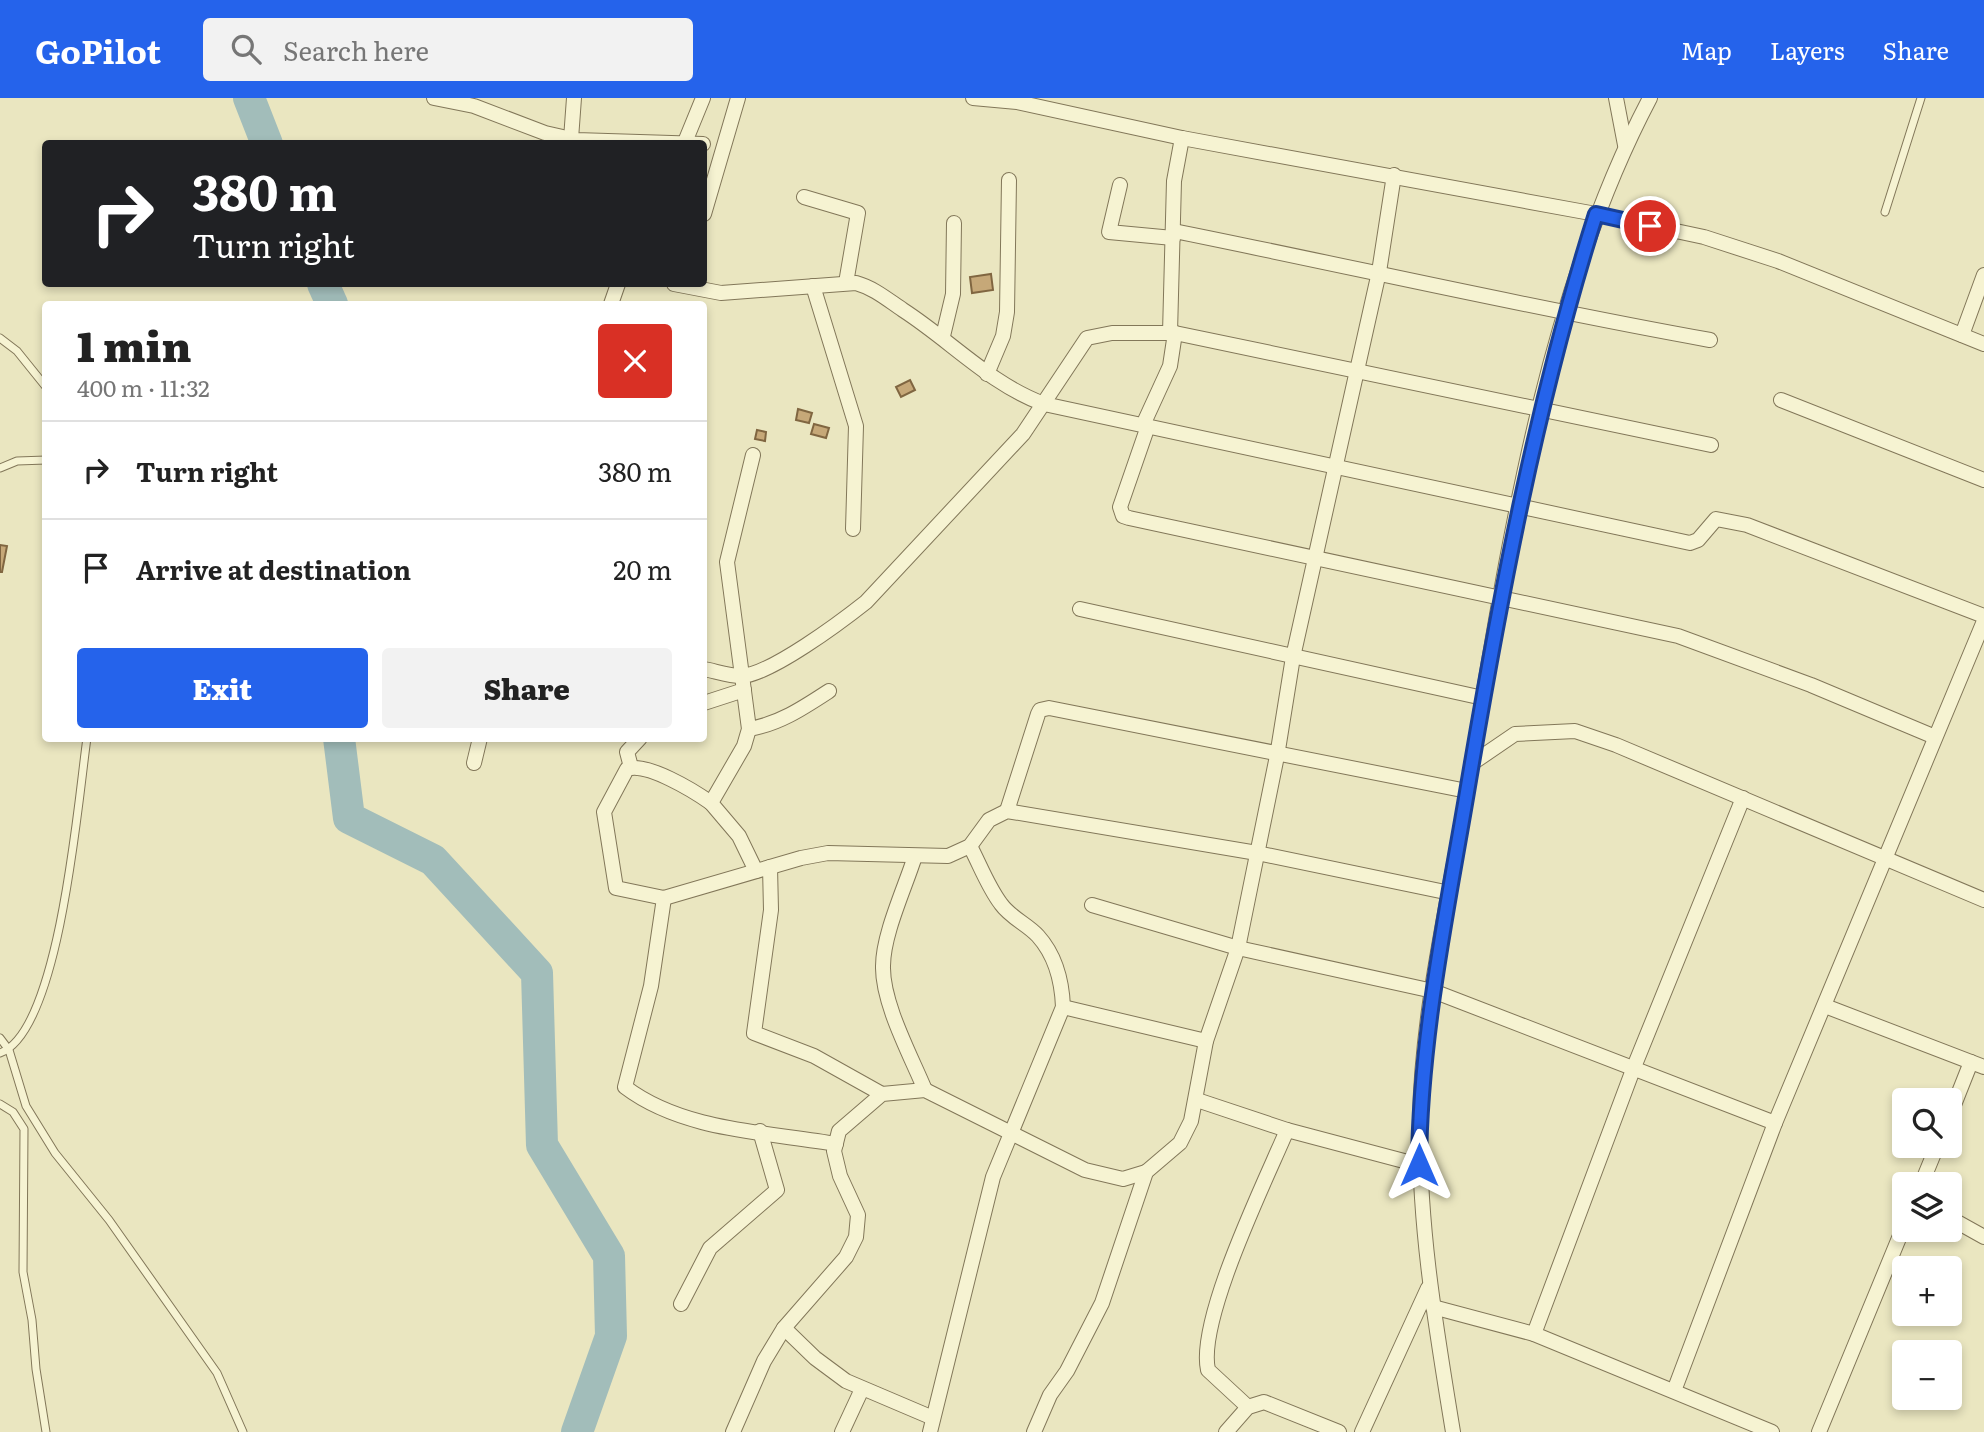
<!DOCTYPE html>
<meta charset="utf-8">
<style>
:root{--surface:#fff;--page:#f2f2f2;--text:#222;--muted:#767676;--line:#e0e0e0;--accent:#2563eb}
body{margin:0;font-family:Literata,serif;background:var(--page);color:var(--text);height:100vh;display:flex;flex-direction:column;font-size:26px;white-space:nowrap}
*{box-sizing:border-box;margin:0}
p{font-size:23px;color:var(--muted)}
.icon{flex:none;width:38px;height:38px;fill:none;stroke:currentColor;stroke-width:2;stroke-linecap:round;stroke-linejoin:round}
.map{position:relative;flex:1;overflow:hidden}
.sheet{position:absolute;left:42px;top:203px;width:665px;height:441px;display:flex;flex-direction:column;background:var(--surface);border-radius:7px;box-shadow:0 4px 10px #0003}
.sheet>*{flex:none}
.top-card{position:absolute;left:42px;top:42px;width:665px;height:147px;border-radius:7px;box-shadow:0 4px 10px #0003;background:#202124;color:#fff;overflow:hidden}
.controls{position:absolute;left:1892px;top:990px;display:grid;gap:14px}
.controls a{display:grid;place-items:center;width:70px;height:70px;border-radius:7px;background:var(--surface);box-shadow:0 4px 10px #0003;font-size:35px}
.pin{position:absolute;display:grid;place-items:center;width:60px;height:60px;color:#fff;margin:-30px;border:4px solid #fff;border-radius:50%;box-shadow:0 2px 7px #0007}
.me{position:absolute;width:77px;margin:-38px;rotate:0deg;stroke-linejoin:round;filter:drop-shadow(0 0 5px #0008)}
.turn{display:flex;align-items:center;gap:24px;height:147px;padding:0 35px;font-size:32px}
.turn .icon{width:91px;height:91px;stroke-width:2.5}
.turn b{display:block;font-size:49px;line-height:60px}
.round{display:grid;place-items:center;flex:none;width:74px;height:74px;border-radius:7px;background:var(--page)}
.overview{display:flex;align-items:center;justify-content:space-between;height:119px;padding:0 35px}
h1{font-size:42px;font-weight:800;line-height:52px}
.action{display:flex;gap:14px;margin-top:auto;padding:14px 35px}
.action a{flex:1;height:80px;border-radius:7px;background:var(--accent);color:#fff;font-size:28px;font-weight:800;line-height:80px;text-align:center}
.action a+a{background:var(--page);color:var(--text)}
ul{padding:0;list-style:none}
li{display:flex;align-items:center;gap:21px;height:98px;padding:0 35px;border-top:2px solid var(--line)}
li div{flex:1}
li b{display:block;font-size:26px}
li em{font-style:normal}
header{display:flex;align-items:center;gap:42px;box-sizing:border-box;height:98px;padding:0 35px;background:var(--accent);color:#fff}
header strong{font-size:33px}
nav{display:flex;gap:38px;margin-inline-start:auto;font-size:24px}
.search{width:490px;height:63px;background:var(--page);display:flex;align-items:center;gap:18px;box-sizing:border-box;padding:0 24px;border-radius:7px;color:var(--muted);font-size:26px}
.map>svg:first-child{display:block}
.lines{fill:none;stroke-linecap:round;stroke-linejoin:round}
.river{stroke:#a2bdba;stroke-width:32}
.building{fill:#c6a878;stroke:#806641;stroke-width:2}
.service-casing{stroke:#827759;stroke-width:9}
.minor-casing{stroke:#827759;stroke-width:16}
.service{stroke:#f6f3d2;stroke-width:7}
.minor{stroke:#f6f3d2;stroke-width:14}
.route-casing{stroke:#184099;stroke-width:18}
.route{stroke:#2563eb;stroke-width:12}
</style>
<header>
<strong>GoPilot</strong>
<div class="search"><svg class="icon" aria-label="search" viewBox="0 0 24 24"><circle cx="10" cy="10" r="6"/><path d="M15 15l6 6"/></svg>Search here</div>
<nav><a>Map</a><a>Layers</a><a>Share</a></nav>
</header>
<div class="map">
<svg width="1984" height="1334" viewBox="0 0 1984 1334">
<rect width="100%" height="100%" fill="#eae6c0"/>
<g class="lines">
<g class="river">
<path d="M249,0L267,46"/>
<path d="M323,186L332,206"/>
<path d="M339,640L349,720L433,762L537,875L542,1047L609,1158L611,1238L577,1334"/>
</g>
</g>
<g class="building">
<path d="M991,176L993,192L972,195L970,179Z"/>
<path d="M910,282L915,292L901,299L896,289Z"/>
<path d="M798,311L812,315L809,325L796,322Z"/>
<path d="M814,326L829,330L826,340L811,336Z"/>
<path d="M757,332L766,334L765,343L755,341Z"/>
<path d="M0,447L7,448L2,474H0Z"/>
</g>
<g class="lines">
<defs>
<g id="service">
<path d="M1885,114L1921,0"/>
<path d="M0,240L17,253L46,289"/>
<path d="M0,370L17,363L46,362"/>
<path d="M0,940L9,952L26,1008L55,1055L109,1122L217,1275L243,1334"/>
<path d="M0,955C60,934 78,702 87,640"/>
<path d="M0,1006L13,1014L24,1031L23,1174L32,1222L36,1271L46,1334"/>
</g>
<g id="minor">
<path d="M434,0L474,8L545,35L576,42L703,46"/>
<path d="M973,0L1017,4L1182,40L1596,116L1704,139L1778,163L1984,246"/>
<path d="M1616,0L1625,47"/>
<path d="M571,41L574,0"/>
<path d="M685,44L703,0"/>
<path d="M1120,87L1109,134L1173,140"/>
<path d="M804,99L858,115L846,185"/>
<path d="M704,116L738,0"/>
<path d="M1174,133C1353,169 1530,210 1710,242"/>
<path d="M674,186L721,195L856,185C874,190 888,202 903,212C951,243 990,286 1044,306L1690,445L1698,442L1716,421L1747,427L1984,518"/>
<path d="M813,188L856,328L853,431"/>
<path d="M611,206L618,186"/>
<path d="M1170,235L1174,83L1182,40"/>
<path d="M1962,237L1984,177"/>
<path d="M943,238L953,196L954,125"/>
<path d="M987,276L1003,238L1007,214L1009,82"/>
<path d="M1781,302L1984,382"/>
<path d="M1143,327L1170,268L1175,235"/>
<path d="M1148,328L1120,409L1123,418L1129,420L1678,538L1811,587L1935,639"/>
<path d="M753,357L727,464L749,631L744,648L711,705L739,738L756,773"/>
<path d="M1080,511L1483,600"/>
<path d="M704,571C715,573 729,578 741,578C770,577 842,523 866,504L1023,336L1087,240L1112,235H1175L1711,347"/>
<path d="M704,605L744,592"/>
<path d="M749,631C779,626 803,610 829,593"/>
<path d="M474,665L480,640"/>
<path d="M1471,666L1515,636L1575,633L1616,647L1984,802"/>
<path d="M631,669L627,654L640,640"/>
<path d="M711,705C694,693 647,664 627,671L604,714L616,790L664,800L801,760L828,755L948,758L970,748L989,722L1007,713L1257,755L1450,795"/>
<path d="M1007,713L1038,616L1040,612L1049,610L1467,693"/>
<path d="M915,758C905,790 883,836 883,868C882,905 911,958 925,992"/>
<path d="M770,769L771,812L754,935L814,958L882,996"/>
<path d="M664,800L651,888L625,989C683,1033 766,1034 836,1046"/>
<path d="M1092,807L1238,850L1433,893L1775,1025"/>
<path d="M1825,908L1984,969"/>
<path d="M1063,909L1206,943"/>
<path d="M1197,1002L1287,1032L1419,1067"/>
<path d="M1950,1017L1971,964"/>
<path d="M1921,1087L1937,1048"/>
<path d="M1950,1120L1984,1139"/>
<path d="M681,1206L710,1150L777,1092L760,1033"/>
<path d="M1433,1209L1534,1236L1772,1334"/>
<path d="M784,1230L815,1260L846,1283L933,1320"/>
<path d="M1534,1236L1634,969L1743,700"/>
<path d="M1674,1293L1775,1025L1984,523"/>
<path d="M1248,1309L1208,1272C1197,1222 1265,1084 1287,1032"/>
<path d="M733,1334L764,1263L784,1230L846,1159L856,1139L858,1117L840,1078L834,1053L839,1033L882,996L925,992L1085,1072L1123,1081L1146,1074"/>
<path d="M842,1334L862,1291"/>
<path d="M930,1334L993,1079L1063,909C1062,883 1056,858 1038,838C1027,826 1011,820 1001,806C988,789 980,767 970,748"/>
<path d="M1034,1334L1050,1297L1067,1273L1102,1205L1146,1074L1180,1045L1191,1023L1206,943L1238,850L1277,658L1293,559L1379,174L1394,77"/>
<path d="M1226,1334L1248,1309L1264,1304L1339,1334"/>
<path d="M1362,1334L1428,1190"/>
<path d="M1453,1334C1436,1230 1418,1126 1420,1020C1422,913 1449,800 1467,694C1506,465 1541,207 1650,0"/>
<path d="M1819,1334L1904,1128"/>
</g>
</defs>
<use href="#service" class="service-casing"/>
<use href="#minor" class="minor-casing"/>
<use href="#service" class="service"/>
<use href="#minor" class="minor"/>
</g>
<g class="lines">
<defs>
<path id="route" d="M1419,1067C1420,941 1446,818 1467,694C1500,499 1536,305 1596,116L1650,128"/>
</defs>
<use href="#route" class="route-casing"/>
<use href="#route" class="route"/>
</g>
</svg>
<div class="controls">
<a><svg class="icon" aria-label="search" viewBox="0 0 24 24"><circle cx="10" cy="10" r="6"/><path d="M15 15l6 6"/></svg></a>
<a><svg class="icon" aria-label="layers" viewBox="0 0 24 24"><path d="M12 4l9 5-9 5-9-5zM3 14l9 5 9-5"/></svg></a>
<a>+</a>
<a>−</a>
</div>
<div class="pin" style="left:1650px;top:128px;background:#d93025"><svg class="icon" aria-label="arrive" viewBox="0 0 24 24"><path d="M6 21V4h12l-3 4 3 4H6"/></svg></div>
<svg class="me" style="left:1419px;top:1067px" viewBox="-20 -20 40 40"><path d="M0-17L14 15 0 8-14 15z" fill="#2563eb" stroke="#fff" stroke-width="4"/></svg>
<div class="top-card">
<div class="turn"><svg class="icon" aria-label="right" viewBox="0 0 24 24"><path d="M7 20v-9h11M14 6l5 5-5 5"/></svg><div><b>380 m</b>Turn right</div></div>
</div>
<section class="sheet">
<div class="overview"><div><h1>1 min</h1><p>400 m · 11:32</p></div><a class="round" style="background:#d93025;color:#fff"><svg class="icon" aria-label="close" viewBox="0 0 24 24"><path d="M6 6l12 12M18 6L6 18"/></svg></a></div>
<ul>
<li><svg class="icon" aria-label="right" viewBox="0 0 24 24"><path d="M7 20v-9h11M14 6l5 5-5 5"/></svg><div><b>Turn right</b></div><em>380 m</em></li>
<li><svg class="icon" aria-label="arrive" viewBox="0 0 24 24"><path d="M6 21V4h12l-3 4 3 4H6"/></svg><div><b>Arrive at destination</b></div><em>20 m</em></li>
</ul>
<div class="action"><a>Exit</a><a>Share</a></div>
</section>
</div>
